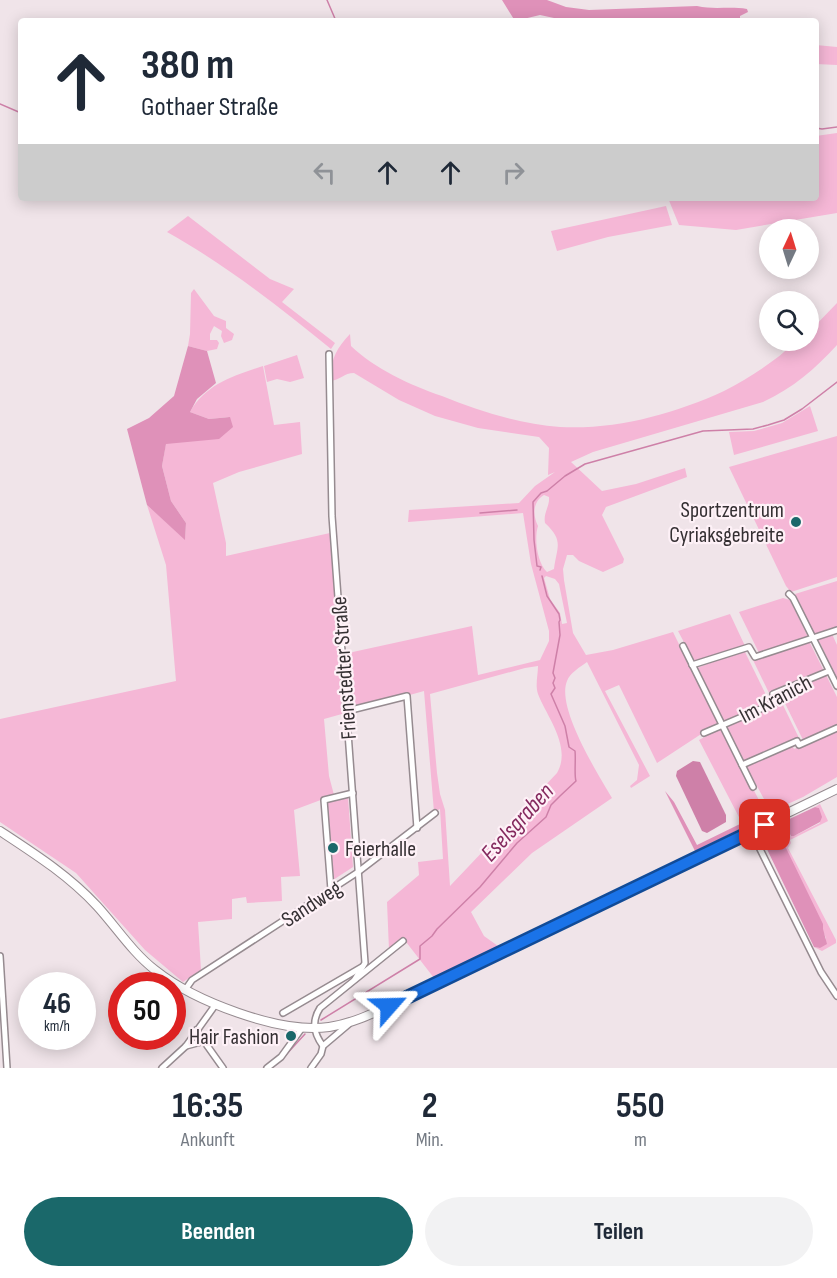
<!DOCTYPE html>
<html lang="de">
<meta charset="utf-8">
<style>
:root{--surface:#fff;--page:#f2f2f3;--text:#1f2937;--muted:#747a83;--accent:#1a686a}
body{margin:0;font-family:"Sofia Sans Condensed",sans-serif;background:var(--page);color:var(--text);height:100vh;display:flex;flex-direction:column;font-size:22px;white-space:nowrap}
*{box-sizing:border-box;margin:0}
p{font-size:20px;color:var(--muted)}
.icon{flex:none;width:33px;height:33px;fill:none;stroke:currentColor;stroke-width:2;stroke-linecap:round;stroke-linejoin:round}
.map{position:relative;height:1068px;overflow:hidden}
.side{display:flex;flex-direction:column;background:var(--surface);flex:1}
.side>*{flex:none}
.banner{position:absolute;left:18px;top:18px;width:801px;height:183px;border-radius:6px;box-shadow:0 3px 15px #0003;background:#fff;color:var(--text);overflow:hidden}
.needle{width:39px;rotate:4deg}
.tools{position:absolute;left:759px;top:219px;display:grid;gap:12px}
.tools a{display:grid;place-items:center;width:60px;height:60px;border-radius:50%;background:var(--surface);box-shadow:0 3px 15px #0003;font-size:30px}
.speed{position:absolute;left:18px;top:972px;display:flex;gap:12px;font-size:30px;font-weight:700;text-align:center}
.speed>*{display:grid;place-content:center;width:78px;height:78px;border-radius:50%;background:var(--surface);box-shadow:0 3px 15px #0003;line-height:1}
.speed small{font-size:15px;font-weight:400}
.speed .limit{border:9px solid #d22;background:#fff;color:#111}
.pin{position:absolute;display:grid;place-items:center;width:51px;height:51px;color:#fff;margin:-26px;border-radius:12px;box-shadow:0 3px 9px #0006}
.me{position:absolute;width:66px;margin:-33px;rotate:65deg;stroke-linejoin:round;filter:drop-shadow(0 0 4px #0008)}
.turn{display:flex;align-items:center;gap:21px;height:126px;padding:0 24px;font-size:27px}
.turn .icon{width:78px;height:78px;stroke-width:2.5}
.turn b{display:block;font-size:42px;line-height:51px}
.lanes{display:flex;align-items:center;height:57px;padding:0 24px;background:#0003;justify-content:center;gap:30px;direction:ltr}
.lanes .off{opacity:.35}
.eta{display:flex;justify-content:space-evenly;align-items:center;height:102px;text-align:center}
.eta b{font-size:36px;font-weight:700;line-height:42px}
.button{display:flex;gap:12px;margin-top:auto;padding:12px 24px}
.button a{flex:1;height:69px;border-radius:36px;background:var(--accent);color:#fff;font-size:24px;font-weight:700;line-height:69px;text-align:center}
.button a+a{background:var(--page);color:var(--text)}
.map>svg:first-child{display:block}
.green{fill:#f5b7d6;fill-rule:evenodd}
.forest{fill:#df91b9}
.water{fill:#ce80a8}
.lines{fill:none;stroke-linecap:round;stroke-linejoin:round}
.stream{stroke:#ce80a8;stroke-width:1.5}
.street-casing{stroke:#968b90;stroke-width:8}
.secondary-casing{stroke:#968b90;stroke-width:10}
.street{stroke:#fff;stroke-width:5}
.secondary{stroke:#fff;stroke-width:8}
.route-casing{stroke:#114b97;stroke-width:15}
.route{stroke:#1a73e8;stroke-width:10}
.poi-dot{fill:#1a686a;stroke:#fef1f7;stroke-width:2}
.labels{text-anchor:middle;stroke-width:4.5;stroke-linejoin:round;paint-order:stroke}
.poi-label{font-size:22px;fill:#353033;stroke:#fef1f7;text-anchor:end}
.street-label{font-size:22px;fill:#353033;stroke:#fef1f7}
.water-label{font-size:24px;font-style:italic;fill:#852a5f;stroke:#fef1f7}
</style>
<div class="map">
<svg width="837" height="1068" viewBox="0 0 837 1068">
<rect width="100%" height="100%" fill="#f0e4e9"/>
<g class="green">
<path d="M816,45L837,47V65L816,64Z"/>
<path d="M837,133V213L736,230L679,225L668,198H816V136Z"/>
<path d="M666,206L672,225L608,237L557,251L551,231Z"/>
<path d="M188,216L270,279L294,289L282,302L335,343L331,349C278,306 226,265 167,232Z"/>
<path d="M194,289L214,316L226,321V328L234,334L232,340L224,343L221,336L222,331L214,326L210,334V340H217L219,343L217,349L207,351L188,346L190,334L191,293Z"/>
<path d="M837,303V345C815,369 793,388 763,402L593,452L571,462L602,491L636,484L685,468L687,477L606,507L602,515L624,559L623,563L603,572L579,561L573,555H567L563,569L564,580L573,633L586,655L613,650L673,632L718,723L657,763L619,685L605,691L650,776L631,788L630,786L637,780L639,765L587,662C580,667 570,673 567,681C556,708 598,774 612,798L532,853L471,912L484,936L498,946L434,978L403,938L389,950L387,902L419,875L418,862L443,859L440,809L434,812L424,691L324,719L329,776L334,795L294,810L300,876L281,877L282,901L247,903L246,897L232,899V919L198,922L201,970L183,982L145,950L76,873L0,822V719L176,681L166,565L147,505L185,539L186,523L171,501L162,466L166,443L188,441L229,417L209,419L190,412C206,384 233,376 263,366L274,425L300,422L302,454L239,472L213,483L226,543V556L330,533L339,655L472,626L478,675L540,660L549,641V631L531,564L523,513L408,522L409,510L519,503L535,486L555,472L548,475L549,448L553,443L549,448L539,437L478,428L435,416L399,400L354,373C344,373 340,380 331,381C330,360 336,349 350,334L351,346C375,369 410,385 442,396C479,411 520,424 560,427C616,430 674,414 724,391C742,382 761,370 778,357C784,353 792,343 799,341C802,340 805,341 808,340L809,332ZM544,495L549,497C550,506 543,513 545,523C564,541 557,546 554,569L547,572C537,563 534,538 538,526C533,516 532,502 544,495ZM546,576L555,579L559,584L567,623L562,624L560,613L550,599L544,578ZM538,666C538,675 535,685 538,694C547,717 572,747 557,773L450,886L445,810L440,794L437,773L430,694L525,668Z"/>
<path d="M297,355L304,378L290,382L277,379L267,382L264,366Z"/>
<path d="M810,406L818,431L734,455L729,432L754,431L782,423Z"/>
<path d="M837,436V577L791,592L786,586L729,467Z"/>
<path d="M837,581V627L815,635L795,594Z"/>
<path d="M783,598L790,600L808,637L759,653L739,612Z"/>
<path d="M730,614L745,646L695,663L678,631Z"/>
<path d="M832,634L837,645V678L818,639V638Z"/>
<path d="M809,641L824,671L769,693L753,660Z"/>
<path d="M744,650L770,703L723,721L697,668Z"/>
<path d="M826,675L837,697V725L803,740L780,693Z"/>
<path d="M782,703L799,738L744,761L727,727L728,724Z"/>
<path d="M721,728L760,802L764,799L746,766L792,745L794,749L837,730V777L803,797L746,823L741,821L699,740Z"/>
<path d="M348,797L353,867L333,880L326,802Z"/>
<path d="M820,804L828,821L790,840L791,843L788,848L836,940V943L822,951L814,947L820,948L826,938L780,841L773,837L765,841L767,832L783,822L791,836H794L820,823L819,808L815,807Z"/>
</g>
<g class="forest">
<path d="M502,0H547L566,7L589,10L697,6C714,10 730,6 747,9L748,12L740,16V21H568L540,15L515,21Z"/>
<path d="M188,346L207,351L216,383L197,399L190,412L209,419L230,417L233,427L219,439L166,444L162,466L171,501L186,523L185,540L147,505L127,429L149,418L174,396Z"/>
<path d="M665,791L674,802L697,845L740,824L742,828L695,851Z"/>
<path d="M815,807L819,808L822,817L820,822L794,836H791L783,822Z"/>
<path d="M773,837L782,842L786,848L823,924V929L827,944L820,948L814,947L765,845V841Z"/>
</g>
<path class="water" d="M693,761L700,762L726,815V822L707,833L702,831L676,776L677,771Z"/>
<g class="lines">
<g class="stream">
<path d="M327,0L336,21"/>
<path d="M0,104L21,113"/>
<path d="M816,128L822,129L837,127"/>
<path d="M197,198H205"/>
<path d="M480,513L517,510"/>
<path d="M540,570L541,567L537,566L534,540L533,502L541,493L547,491L565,476L585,464L703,431L753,429L768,425L784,420L802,409L837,382"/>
<path d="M321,1020L420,959V946L432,936L437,929L480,887L517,843L546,817L551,805L560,796L576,781C574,776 576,759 575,751L569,747L565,726L551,694L555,688L553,683L555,678L553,673L560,635L559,622L560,620L559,614L547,596L542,576"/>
<path d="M283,1058L305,1034"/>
</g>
<defs>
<g id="street">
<path d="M329,354L332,516L365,963L355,979"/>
<path d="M789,594L793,598L837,686"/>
<path d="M683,646L753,787"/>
<path d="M692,665L749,647L755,657L837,630"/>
<path d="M347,711L407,696L417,828"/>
<path d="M704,733L777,702L773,694L829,671"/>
<path d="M742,765L797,741L799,745L837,728"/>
<path d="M751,831L821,972L837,996"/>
<path d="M331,890L324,800L353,793"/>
<path d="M0,956L7,1068"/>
<path d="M185,990L192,980L358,872L435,813"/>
<path d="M283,1013L362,967"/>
<path d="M196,1030L223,1068"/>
<path d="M186,1046L205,1041"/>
<path d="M323,1046C314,1034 311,1022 320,1008L403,941"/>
<path d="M162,1068L186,1046L216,1004"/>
<path d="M267,1068L281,1057L302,1028"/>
<path d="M311,1068L321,1054L323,1046L349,1024"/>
</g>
<path id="secondary" d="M0,831C35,854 68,875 97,906C117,928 132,952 155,970C194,1001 279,1034 329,1027C355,1023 378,1011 402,1000L837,789"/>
</defs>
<use href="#street" class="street-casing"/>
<use href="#secondary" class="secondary-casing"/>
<use href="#street" class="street"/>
<use href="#secondary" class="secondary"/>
</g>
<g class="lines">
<defs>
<path id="route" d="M389,1006L765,825"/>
</defs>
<use href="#route" class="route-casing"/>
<use href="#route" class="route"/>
</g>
<g class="poi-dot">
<circle cx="796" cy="522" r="6"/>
<circle cx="333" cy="848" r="6"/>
<circle cx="291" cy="1036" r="6"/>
</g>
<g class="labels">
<g class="poi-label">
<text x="784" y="517">Sportzentrum<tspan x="784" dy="25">Cyriaksgebreite</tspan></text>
<text x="345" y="856" text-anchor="start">Feierhalle</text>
<text x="279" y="1044">Hair Fashion</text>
</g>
<g class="street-label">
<text transform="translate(343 668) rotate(-94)" y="8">Frienstedter Straße</text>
<text transform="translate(775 698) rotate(-28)" y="8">Im Kranich</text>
<text transform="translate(311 903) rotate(-33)" y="8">Sandweg</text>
</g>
<g class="water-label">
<text transform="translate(517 822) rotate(-48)" y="8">Eselsgraben</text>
</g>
</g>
</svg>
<div class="tools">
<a><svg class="needle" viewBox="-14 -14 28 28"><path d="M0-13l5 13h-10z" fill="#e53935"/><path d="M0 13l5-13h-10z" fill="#747a83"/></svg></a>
<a><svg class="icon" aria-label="search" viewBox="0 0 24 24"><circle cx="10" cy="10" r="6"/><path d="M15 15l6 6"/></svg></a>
</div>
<div class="speed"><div>46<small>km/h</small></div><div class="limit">50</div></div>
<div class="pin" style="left:765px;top:825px;background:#d93025"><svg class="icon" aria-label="arrive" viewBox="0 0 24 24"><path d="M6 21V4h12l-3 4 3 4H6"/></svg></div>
<svg class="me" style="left:389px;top:1006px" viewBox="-20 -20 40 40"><path d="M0-17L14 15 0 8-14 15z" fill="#1a73e8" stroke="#fff" stroke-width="4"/></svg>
<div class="banner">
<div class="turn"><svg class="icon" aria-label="ahead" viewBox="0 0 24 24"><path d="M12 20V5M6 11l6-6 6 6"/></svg><div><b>380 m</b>Gothaer Straße</div></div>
<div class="lanes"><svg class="icon off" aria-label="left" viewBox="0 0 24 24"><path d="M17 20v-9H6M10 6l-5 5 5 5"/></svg><svg class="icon" aria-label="ahead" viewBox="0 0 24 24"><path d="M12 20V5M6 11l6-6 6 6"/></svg><svg class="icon" aria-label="ahead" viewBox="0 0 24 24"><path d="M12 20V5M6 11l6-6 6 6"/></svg><svg class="icon off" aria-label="right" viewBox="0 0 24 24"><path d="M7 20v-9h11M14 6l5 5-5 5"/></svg></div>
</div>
</div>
<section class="side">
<div class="eta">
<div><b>16:35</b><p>Ankunft</p></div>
<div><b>2</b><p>Min.</p></div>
<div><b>550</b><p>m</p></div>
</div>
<div class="button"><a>Beenden</a><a>Teilen</a></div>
</section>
